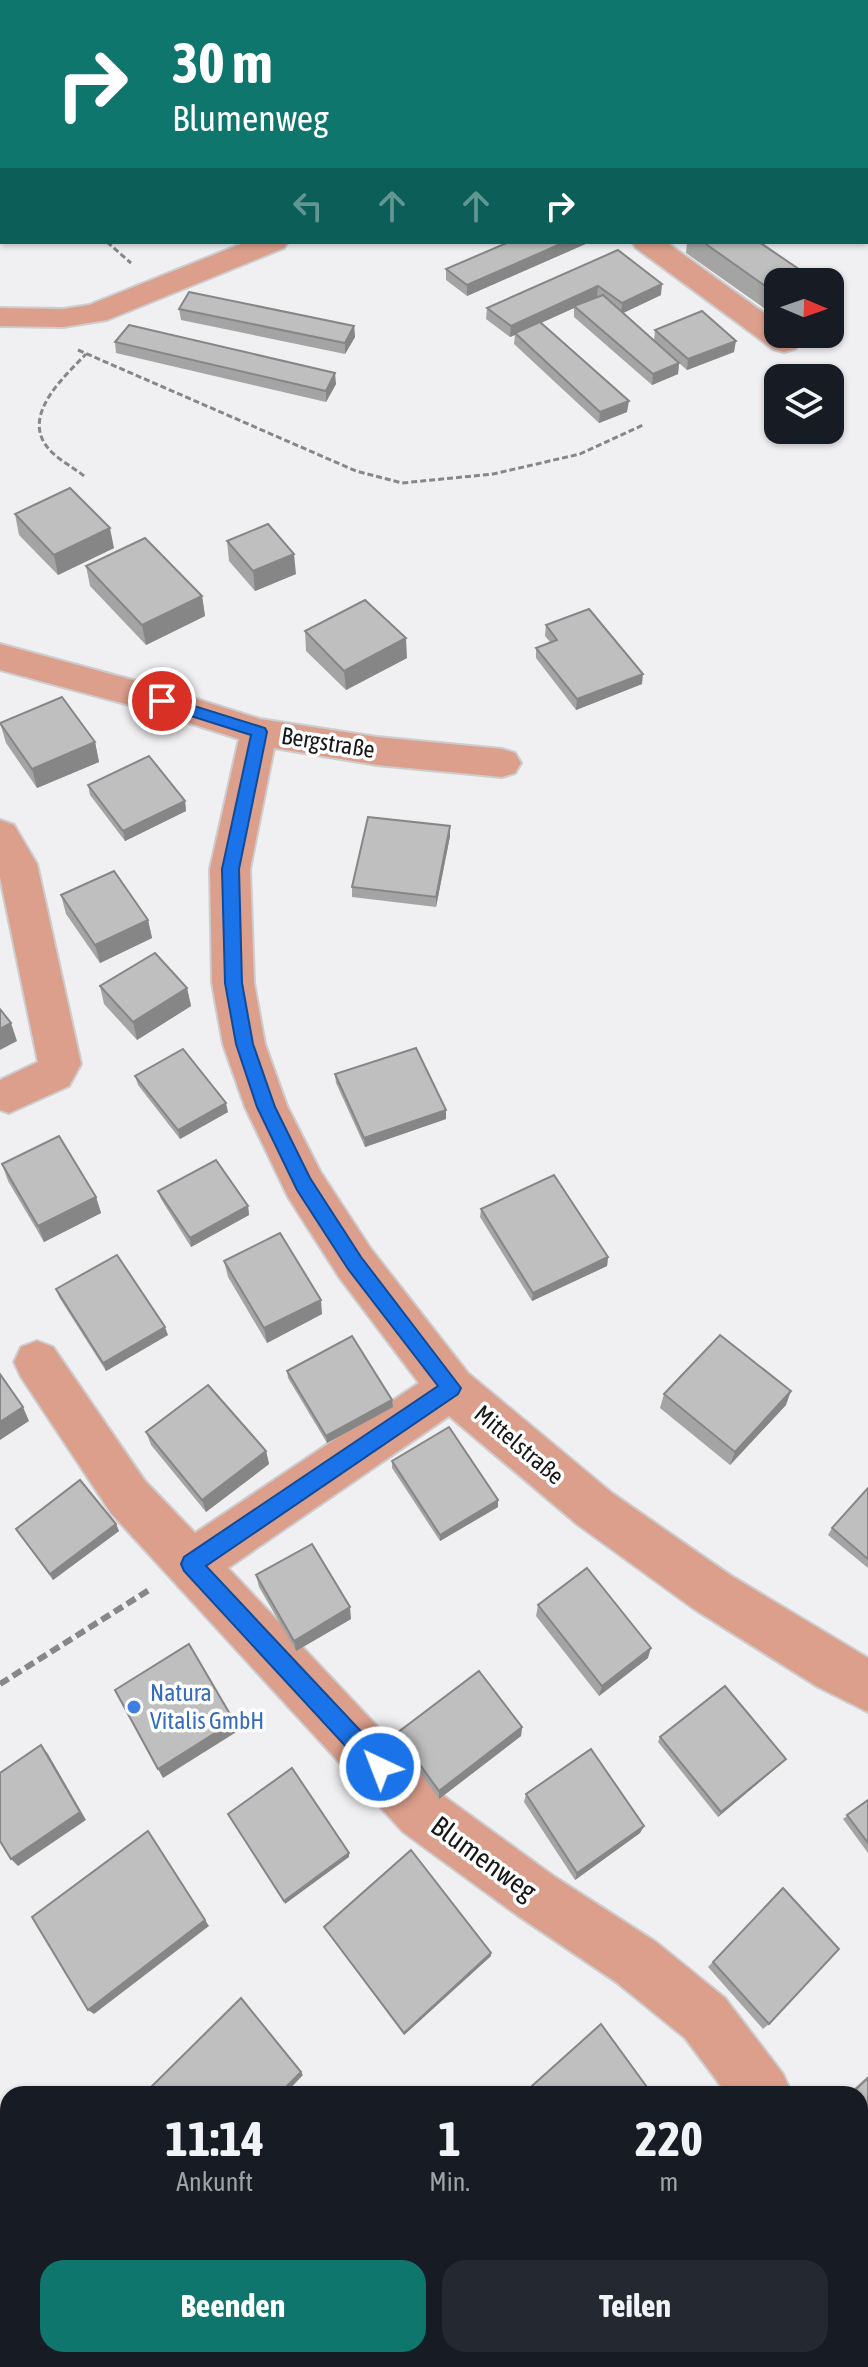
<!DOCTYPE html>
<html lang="de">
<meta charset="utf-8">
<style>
:root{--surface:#171b24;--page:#242831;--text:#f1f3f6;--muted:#9ea1a6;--accent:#0f766e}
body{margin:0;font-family:"Asap Condensed",sans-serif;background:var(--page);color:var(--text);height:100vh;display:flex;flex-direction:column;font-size:30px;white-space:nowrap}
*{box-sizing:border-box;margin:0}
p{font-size:26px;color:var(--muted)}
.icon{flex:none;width:44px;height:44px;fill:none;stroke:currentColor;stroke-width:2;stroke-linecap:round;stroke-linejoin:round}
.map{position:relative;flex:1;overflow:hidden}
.side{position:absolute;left:0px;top:2086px;width:868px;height:282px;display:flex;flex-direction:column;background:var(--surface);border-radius:24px 24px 0 0;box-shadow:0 2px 6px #0004}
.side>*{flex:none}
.hud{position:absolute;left:0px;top:0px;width:868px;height:244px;box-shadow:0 2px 6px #0004;background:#0f766e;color:#fff;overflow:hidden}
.needle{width:52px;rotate:92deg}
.tools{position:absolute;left:764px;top:268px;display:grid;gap:16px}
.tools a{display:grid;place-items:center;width:80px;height:80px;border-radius:16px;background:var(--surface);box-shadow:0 2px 6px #0004;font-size:40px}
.pin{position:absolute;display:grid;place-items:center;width:68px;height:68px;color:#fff;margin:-34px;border:4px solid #fff;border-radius:50%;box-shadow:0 2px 8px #0007}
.me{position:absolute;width:88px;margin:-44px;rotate:317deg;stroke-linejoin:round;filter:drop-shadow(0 0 6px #0008)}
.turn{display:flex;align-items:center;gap:28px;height:168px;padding:0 40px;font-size:36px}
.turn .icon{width:104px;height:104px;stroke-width:2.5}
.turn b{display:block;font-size:56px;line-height:68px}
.lanes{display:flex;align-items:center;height:76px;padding:0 40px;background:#0003;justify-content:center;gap:40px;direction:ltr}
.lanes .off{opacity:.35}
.eta{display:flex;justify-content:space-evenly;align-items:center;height:136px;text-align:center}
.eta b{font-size:48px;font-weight:700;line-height:56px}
.action{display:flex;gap:16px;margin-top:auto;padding:16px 40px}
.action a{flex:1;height:92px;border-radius:24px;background:var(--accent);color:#fff;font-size:32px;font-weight:700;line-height:92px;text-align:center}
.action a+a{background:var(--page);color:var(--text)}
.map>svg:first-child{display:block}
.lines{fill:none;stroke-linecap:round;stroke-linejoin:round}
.minor-casing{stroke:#cdcdcf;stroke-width:4}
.path-far1{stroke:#878788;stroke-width:3;stroke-dasharray:6 3;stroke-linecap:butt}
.path{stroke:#878788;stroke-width:6;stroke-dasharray:10 5;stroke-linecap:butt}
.minor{fill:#dc9f8c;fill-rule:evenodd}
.wall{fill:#a5a4a5}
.shaded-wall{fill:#868686}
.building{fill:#c0bfc0;stroke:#868686;stroke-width:2}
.route{fill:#1a73e8;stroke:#114b97;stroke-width:2}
.shop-dot{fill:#3f7fe0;stroke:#fff;stroke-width:3}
.labels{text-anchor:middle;stroke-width:7;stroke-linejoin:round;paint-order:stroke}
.street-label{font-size:24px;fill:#181819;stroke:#fff}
.shop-label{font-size:24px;fill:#366cbe;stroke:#fff;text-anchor:start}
.near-street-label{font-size:28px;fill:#181819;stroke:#fff}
</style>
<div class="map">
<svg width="868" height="2367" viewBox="0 0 868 2367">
<rect width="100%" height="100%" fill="#f0f0f2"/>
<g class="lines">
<defs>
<g id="minor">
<rect x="0" y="137" width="2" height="18"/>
<path d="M246,242H288L284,248L107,320L63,327L0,326V308L63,309L89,305Z"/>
<path d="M632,242H666L778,323V334H794L800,342L795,349L784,352L773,349L636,248Z"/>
<path d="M0,644L162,688L260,719L377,737L502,749L515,753L521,763L515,773L502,777L377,765L274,748L250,869L254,983L265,1044L287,1106L320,1171L371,1249L468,1373L612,1493L730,1575L868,1658V1712L818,1687L694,1609L578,1525L449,1416L228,1568L441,1794L555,1877L656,1942L725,1998L783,2074L792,2094H727L685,2038L616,1982L517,1915L403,1832L111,1513L21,1377L14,1362L21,1347L37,1341L53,1347L145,1481L195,1533L419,1383L339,1277L288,1197L245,1107L223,1044L212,983L210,869L239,739L155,712L0,670Z"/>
<path d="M0,820L14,825L37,864L81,1064L69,1086L9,1113L0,1110V1080L38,1062L0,877Z"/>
<path d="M0,2115L8,2118V2187L0,2184Z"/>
<path d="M860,2183L868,2187V2253L860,2249Z"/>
<path d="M97,2360H161L164,2367H100Z"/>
</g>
</defs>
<use href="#minor" class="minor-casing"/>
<g class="path-far1">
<path d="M107,242L131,263"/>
<path d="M78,350L356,471L402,483L493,474L580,454L643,425"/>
<path d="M84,476C72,466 54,458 45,444C24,412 66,375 86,354"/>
</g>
<path class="path" d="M0,1684L149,1590"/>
<use href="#minor" class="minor"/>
</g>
<g class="wall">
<path d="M0,0L2,2V24L0,23Z"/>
<path d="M468,0H574L569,2H468Z"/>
<path d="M509,242H590L467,296L446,280V269Z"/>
<path d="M687,242H759L778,282V318L686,253Z"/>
<path d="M618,250L661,295L623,313L654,340L655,330L734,352L687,370L679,363L678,374L652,385L574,317V308L541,323L627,412L599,423L514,344L515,335L510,337L486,319L487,308Z"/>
<path d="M179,309L354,326L355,337L345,354L181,320Z"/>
<path d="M115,342L336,384L326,402L116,353Z"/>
<path d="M15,514L114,548L58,575L19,535Z"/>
<path d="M227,541L296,574L255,591L229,561Z"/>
<path d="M86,566L202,596L205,616L146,645L90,586Z"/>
<path d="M546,625L642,684L576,710L536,658V648L550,642L545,636Z"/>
<path d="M305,631L407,658L346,690L306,651Z"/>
<path d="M0,723L95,742L99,762L37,788L6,743Z"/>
<path d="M88,785L185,801L186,811L125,841L90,795Z"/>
<path d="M450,826V836L436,907L352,897V887Z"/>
<path d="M61,895L148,920L152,938L100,963L66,914Z"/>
<path d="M100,986L187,988L191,1006L137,1040L104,1004Z"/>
<path d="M335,1074L446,1110V1119L365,1147L336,1083Z"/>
<path d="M135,1076L228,1112L180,1139L138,1085Z"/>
<path d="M2,1164L96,1197L101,1213L44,1242L8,1181Z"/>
<path d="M158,1191L248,1206L249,1215L191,1247L161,1199Z"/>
<path d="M481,1209L608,1257L607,1266L532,1301L480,1217Z"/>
<path d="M224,1261L322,1314L267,1343L228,1277Z"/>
<path d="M56,1289L168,1335L106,1371L59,1297Z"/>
<path d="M287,1371L392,1400L393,1407L327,1443L288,1378Z"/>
<path d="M664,1394L786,1405L730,1465L660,1408Z"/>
<path d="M146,1432L266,1451L269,1464L206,1512L151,1445Z"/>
<path d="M392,1461L498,1500V1507L440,1541L392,1468Z"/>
<path d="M868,1488V1568L828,1535L832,1528Z"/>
<path d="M116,1524L119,1531L53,1580L16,1529Z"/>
<path d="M256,1575L351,1619L296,1651L259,1587Z"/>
<path d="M538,1605L648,1658L599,1696L536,1616Z"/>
<path d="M522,1727L521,1736L439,1799L398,1742L397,1733Z"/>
<path d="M660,1737L782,1763L718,1817L658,1742Z"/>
<path d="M526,1794L644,1826L640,1833L575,1880L524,1802Z"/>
<path d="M868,1800V1853L843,1819Z"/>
<path d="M783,1888L769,2024L763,2029L708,1967Z"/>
<path d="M324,1927L491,1953V1956L404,2035L326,1930Z"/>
<path d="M868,2076V2129L860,2119V2094H848Z"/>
</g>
<g class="shaded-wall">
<path d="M36,0H66V2H30Z"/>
<path d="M520,0H574L569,2H514Z"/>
<path d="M2,100V112H0V101Z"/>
<path d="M2,187V210H0V188Z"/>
<path d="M565,242H590L467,296V285Z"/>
<path d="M662,284L661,295L621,314L622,303Z"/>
<path d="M598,286L597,297L574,306V308L516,334L515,333V335L510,337L511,326Z"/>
<path d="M354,326L355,337L345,354V343Z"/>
<path d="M736,341L734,352L687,370L688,359Z"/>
<path d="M679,363L678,374L652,385L653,374Z"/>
<path d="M335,373L336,384L326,402V391Z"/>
<path d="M629,401L627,412L599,423L600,412Z"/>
<path d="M110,528L114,548L58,575L54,555Z"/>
<path d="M294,554L296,574L255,591L253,571Z"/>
<path d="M202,596L205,616L146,645L142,625Z"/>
<path d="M406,638L407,658L346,690L344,671Z"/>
<path d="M643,674L642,684L576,710L577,699Z"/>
<path d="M95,742L99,762L37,788L32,769Z"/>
<path d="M185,801L186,811L125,841L123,831Z"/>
<path d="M450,826V836L436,907V897Z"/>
<path d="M148,920L152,938L100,963L95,945Z"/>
<path d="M187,988L191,1006L137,1040L133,1022Z"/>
<path d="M11,1023L17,1041L0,1050V1029Z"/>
<path d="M226,1103L228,1112L180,1139L178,1130Z"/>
<path d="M446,1110V1119L365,1147L364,1138Z"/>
<path d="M96,1197L101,1213L44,1242L38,1226Z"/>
<path d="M248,1206L249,1215L191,1247L190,1238Z"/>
<path d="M608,1257L607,1266L532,1301L533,1293Z"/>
<path d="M321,1300L322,1314L267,1343L264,1328Z"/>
<path d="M165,1327L168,1335L106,1371L103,1363Z"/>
<path d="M791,1391L786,1405L730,1465L735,1452Z"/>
<path d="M392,1400L393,1407L327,1443L326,1436Z"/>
<path d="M23,1407L29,1421L0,1440V1422Z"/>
<path d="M266,1451L269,1464L206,1512L202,1500Z"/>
<path d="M498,1500V1507L440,1541V1535Z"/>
<path d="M116,1524L119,1531L53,1580L50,1574Z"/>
<path d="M350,1607L351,1619L296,1651L294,1641Z"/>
<path d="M651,1648L648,1658L599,1696L602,1686Z"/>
<path d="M234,1721L238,1731L163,1778L158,1769Z"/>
<path d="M522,1727L521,1736L439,1799V1791Z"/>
<path d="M41,1745L48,1754L86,1820L18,1866L11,1859Z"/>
<path d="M786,1759L782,1763L718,1817L721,1812Z"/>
<path d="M644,1826L640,1833L575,1880L577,1873Z"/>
<path d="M148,1831L209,1926L94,2014L88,2010Z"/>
<path d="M349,1853V1857L285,1904L284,1901Z"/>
<path d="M491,1953V1956L404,2035V2033Z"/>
<path d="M301,2072L303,2075L285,2094H279Z"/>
</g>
<g class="building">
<path d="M0,0H36L30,2H2V7L0,5Z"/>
<path d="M135,0H187L182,2H137Z"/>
<path d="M217,0H256L259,2H212Z"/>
<path d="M482,0H520L514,2H485Z"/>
<path d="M2,82V100L0,101V83Z"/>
<path d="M0,162L2,163V187L0,188Z"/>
<path d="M509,242H565L467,285L446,269Z"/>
<path d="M703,242H759L818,282H778V295Z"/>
<path d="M618,250L662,284L622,303L598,286L511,326L487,308Z"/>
<path d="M189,292L354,326L345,343L179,309Z"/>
<path d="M603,295L679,363L653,374L574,306Z"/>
<path d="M702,311L736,341L688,359L655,330Z"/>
<path d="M540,322L629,401L600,412L515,333Z"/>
<path d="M129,325L335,373L326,391L115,342Z"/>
<path d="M70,488L110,528L54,555L15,514Z"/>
<path d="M268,524L294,554L253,571L227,541Z"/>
<path d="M145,538L202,596L142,625L86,566Z"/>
<path d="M365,600L406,638L344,671L305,631Z"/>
<path d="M589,609L643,674L577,699L536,648L557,640L546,625Z"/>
<path d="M62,697L95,742L32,769L0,723Z"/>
<path d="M149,756L185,801L123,831L88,785Z"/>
<path d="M368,817L450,826L436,897L352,887Z"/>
<path d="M114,871L148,920L95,945L61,895Z"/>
<path d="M155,953L187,988L133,1022L100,986Z"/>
<path d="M0,1009L11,1023L0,1029Z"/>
<path d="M416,1048L446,1110L364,1138L335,1074Z"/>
<path d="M183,1049L226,1103L178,1130L135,1076Z"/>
<path d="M59,1136L96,1197L38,1226L2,1164Z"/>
<path d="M216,1160L248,1206L190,1238L158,1191Z"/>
<path d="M554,1175L608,1257L533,1293L481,1209Z"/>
<path d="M280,1233L321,1300L264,1328L224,1261Z"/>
<path d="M117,1255L165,1327L103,1363L56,1289Z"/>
<path d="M720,1335L791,1391L735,1452L664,1394Z"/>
<path d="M352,1336L392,1400L326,1436L287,1371Z"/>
<path d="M0,1374L23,1407L0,1422Z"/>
<path d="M208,1385L266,1451L202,1500L146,1432Z"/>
<path d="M449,1427L498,1500L440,1535L392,1461Z"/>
<path d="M80,1480L116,1524L50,1574L16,1529Z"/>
<path d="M868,1488V1559L832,1528Z"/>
<path d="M312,1544L350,1607L294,1641L256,1575Z"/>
<path d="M587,1568L651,1648L602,1686L538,1605Z"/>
<path d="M189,1644L234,1721L158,1769L115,1690Z"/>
<path d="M479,1671L522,1727L439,1791L397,1733Z"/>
<path d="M725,1686L786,1759L721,1812L660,1737Z"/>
<path d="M41,1745L80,1812L11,1859L0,1841V1773Z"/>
<path d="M591,1749L644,1826L577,1873L526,1794Z"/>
<path d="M292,1768L349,1853L284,1901L228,1814Z"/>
<path d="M868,1800V1843L847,1815Z"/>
<path d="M148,1831L205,1920L88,2010L32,1917Z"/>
<path d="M411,1850L491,1953L404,2033L324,1927Z"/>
<path d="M783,1888L839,1949L769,2024L713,1962Z"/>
<path d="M241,1998L301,2072L279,2094H153L149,2089Z"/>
<path d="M601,2024L652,2094H523Z"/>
<path d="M868,2078V2122L860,2111V2094H851Z"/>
<path d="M419,2360H532L537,2367H413Z"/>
<path d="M739,2360H786L777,2367H743Z"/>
</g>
<path class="route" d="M162,696L265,728L267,732L239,869L242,983L253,1044L275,1107L310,1178L361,1257L461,1388L458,1394L206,1566L387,1759L390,1767L387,1775L380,1778L372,1775L184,1571L181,1564L184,1557L438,1386L348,1269L297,1190L257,1107L236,1044L225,983L222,869L251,735L156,705L154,701Z"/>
<circle class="shop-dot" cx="134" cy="1707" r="8"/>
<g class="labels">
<g class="street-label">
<text transform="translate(328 743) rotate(9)" y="8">Bergstraße</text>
<text transform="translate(519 1445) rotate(40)" y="8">Mittelstraße</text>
</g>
<g class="shop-label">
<text x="150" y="1701">Natura<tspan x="150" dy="28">Vitalis GmbH</tspan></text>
</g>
<g class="near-street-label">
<text transform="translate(484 1858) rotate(36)" y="10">Blumenweg</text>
</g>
</g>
</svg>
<div class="tools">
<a><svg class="needle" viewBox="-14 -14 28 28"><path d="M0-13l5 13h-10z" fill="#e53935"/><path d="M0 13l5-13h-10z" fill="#9ea1a6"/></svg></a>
<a><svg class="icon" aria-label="layers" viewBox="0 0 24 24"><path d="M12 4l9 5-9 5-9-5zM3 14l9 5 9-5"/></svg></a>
</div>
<div class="pin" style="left:162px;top:701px;background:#d93025"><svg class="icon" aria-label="arrive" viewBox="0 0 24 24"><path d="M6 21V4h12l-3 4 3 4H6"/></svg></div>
<svg class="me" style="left:380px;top:1767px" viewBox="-20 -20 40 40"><circle r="17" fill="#1a73e8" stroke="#fff" stroke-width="3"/><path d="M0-11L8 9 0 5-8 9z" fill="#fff"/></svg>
<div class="hud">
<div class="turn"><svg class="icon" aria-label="right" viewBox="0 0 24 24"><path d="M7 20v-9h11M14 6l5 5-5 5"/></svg><div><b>30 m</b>Blumenweg</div></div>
<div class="lanes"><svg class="icon off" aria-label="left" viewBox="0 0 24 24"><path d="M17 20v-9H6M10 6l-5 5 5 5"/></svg><svg class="icon off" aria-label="ahead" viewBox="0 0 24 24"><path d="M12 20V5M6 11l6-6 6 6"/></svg><svg class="icon off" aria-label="ahead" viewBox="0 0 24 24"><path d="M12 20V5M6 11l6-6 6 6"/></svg><svg class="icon" aria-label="right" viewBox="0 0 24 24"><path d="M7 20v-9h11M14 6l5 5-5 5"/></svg></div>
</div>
<section class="side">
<div class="eta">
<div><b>11:14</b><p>Ankunft</p></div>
<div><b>1</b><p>Min.</p></div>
<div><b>220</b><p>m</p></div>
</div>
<div class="action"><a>Beenden</a><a>Teilen</a></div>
</section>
</div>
